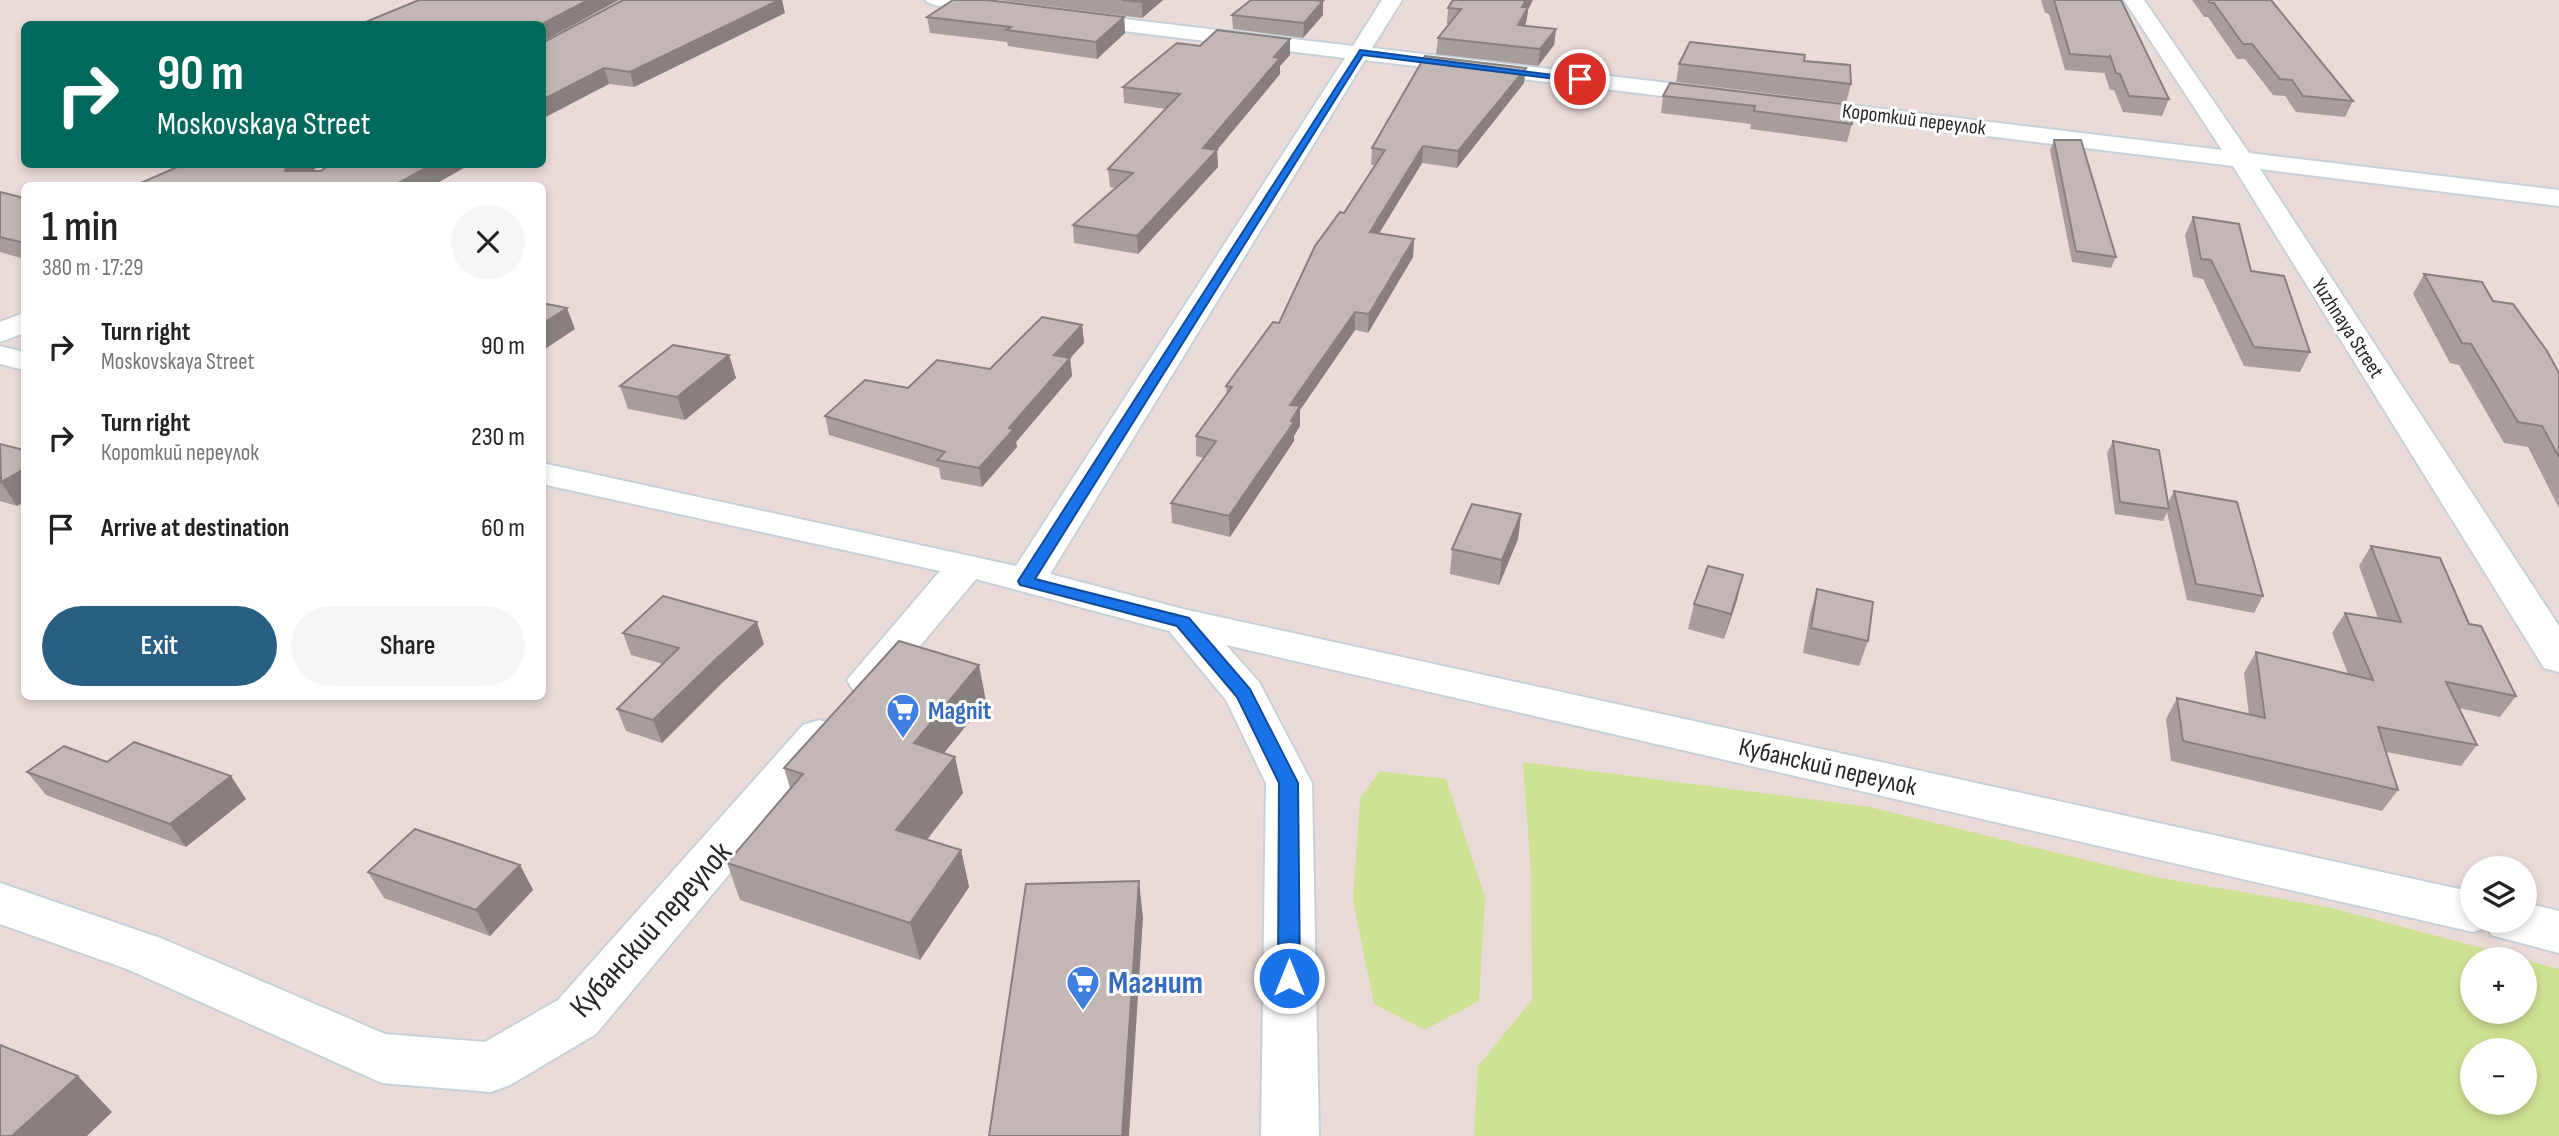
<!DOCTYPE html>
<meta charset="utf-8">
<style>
:root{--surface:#fff;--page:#f6f6f6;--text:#222;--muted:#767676;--accent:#2a5f84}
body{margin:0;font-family:"Sofia Sans Condensed",sans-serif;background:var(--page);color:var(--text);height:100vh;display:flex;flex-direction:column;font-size:26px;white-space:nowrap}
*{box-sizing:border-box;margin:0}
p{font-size:23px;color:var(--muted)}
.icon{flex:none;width:38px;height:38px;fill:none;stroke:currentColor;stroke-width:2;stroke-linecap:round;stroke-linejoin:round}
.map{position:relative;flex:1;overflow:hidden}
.drawer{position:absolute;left:21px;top:182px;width:525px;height:518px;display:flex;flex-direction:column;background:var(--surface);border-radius:10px;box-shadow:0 4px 10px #0003}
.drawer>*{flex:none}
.banner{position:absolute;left:21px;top:21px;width:525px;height:147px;border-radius:10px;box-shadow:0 4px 10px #0003;background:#00695c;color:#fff;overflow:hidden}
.fabs{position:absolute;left:2460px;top:856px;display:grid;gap:14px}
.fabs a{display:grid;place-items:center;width:77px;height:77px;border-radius:50%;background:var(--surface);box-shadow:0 4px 10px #0003;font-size:35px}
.pin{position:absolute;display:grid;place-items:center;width:60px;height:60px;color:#fff;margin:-30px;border:4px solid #fff;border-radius:50%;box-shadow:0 2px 7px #0007}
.me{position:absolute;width:77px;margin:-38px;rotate:0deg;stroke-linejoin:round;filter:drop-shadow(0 0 5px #0008)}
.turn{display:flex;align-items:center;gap:24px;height:147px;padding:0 21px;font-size:32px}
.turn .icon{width:91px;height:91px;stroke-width:2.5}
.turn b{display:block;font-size:49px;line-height:60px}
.round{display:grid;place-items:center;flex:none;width:74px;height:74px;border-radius:37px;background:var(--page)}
.headline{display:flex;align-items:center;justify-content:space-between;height:119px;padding:0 21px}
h1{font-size:42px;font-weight:600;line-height:52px}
.primary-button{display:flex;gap:14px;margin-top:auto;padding:14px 21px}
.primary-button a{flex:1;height:80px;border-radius:42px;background:var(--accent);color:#fff;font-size:28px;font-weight:600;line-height:80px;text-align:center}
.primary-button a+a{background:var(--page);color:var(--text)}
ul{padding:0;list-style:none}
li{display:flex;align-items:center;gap:21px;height:91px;padding:0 21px}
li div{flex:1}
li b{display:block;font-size:26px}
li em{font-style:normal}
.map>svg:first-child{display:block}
.green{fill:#cee293;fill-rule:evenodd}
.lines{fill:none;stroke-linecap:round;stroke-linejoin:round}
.minor-casing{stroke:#c6d2da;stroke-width:4}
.minor{fill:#fff;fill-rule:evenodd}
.wall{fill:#a79d9b}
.shaded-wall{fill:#88807e}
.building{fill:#c2b7b4;stroke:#88807e;stroke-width:2}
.route{fill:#1a73e8;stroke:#114b97;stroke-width:2}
.labels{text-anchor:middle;stroke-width:6;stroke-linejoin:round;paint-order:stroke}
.far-street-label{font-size:21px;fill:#272727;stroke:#fff}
.shop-label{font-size:26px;font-weight:bold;fill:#366cbe;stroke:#fff;text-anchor:start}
.street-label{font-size:26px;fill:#272727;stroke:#fff}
.near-street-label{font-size:32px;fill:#272727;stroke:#fff}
.near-shop-label{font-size:32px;font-weight:bold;fill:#366cbe;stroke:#fff;text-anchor:start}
</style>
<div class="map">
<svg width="2559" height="1136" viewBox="0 0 2559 1136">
<rect width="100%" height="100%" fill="#eadbd8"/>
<g class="green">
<path d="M1523,762L1870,807L2160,878L2328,907L2523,959H2473V1012H2525V960L2559,969V1136H1474L1478,1066L1532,1000L1531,874ZM2473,1050H2525V1102H2473Z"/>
<path d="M1380,771L1446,779L1485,897L1479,1001L1425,1030L1374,1004L1353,900L1360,798Z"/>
</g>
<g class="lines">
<defs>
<g id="minor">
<path d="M925,0H978L1007,5L1010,9C1003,18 933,9 925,0Z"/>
<path d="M1382,0H1402L1372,48L1720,89L1731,96L1720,103L1365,60L1050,574L1183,609L2473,892V920H2525V903L2559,911V953L2491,935L2488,927L2473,932L1226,645L1259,682L1312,783L1319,1136H1261L1266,783L1226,700L1169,631L976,579L883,690L868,695L853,690L847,680L940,571L542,484V463L1016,566L1345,58L1074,25L1064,19L1074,13L1353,46Z"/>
<path d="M2124,0H2144L2249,153L2559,190V206L2260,169L2559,626V672L2544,668L2233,166L1800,113L1792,111L1788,106L1792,101L1800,99L2222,150Z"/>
<path d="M24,313V333L0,342V322Z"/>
<path d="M0,346L24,352V370L0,364Z"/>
<path d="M819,720L835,725L841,736L835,747L596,1034L510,1085L491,1092L382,1083L127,969L0,924V883L163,939L385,1034L485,1042L558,1000L803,725Z"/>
</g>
</defs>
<use href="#minor" class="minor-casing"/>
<use href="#minor" class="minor"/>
</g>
<g class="wall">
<path d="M999,0H1163L1142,18Z"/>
<path d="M2041,0H2121L2169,99L2162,116L2123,112L2114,90H2110L2104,72V73L2065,70L2049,14L2045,13Z"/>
<path d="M2192,0H2271L2353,101L2345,117L2296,112L2285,96L2273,95L2245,59H2237L2208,17H2204Z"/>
<path d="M1323,1V15L1303,38L1233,29L1232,15Z"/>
<path d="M1448,8L1528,10L1526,23L1525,26L1556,29L1554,45L1538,66L1436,54L1438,38L1449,24H1447Z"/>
<path d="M785,13L634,87L609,84L542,43Z"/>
<path d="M927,17H1124L1125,33L1097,59L1008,46L1007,42L930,33Z"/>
<path d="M1290,39V55L1280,66V74L1217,150L1218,167L1138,254L1074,243L1073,225L1115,188L1110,187L1108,169L1166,109L1124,103L1123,87L1200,46Z"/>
<path d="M1679,64L1851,84L1846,103L1676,82Z"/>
<path d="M1524,83L1457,168L1422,163L1379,233L1414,239L1413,257L1368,333L1355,330L1300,410V426L1294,436V441L1230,537L1172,523L1171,503L1204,458L1196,456V436L1227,395L1226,386L1279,323L1344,213L1375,165H1371L1372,148Z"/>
<path d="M1670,83L1852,124L1847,142L1750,129L1751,124L1661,113L1663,96Z"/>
<path d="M2054,140L2116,257L2111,268L2072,262L2050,150Z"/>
<path d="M0,192L24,198V259L0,252Z"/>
<path d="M2193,217L2251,271L2310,352L2300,372L2244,366L2203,279L2193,277L2185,235Z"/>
<path d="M2424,274L2493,301L2559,373V508L2528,447L2504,443L2459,365L2450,363L2413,294Z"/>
<path d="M1082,325L1084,343L1070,358L1072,376L1016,442L1017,447L982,487L941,479L939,468L829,435L825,416L908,388L990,369Z"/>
<path d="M729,355L736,378L685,420L628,409L620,386Z"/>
<path d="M2113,441L2168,503L2174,491L2263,596L2254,613L2187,600L2167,512L2163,521L2115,514L2107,453Z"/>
<path d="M0,444L17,506L0,501Z"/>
<path d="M1521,514L1518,539L1499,585L1450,574L1452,549Z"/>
<path d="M2371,546L2469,624L2516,696L2500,717L2459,708L2477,745L2461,766L2386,752L2398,790L2382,811L2171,761L2166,719L2177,698L2249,715L2244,673L2256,652L2348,674L2332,633L2345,613L2378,618L2359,566Z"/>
<path d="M1817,589L1868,641L1859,666L1803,653L1810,614Z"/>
<path d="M1737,600L1724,639L1688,629L1694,604Z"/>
<path d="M623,633L764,644L724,681L662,743L626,731L617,709L663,664L631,655Z"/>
<path d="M986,701L944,753L963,793L927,840L961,850L969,887L920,960L740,900L727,863L790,788L784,768Z"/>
<path d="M107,762L246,799L186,847L46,795L27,772Z"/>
<path d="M520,865L533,890L490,936L384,898L368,872Z"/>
</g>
<g class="shaded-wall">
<path d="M588,0H619L542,42V24Z"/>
<path d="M779,0H782L785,13L634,87L630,72Z"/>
<path d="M1144,0H1163L1142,18V2Z"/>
<path d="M1526,0H1533L1528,10L1526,23L1516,41L1518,25L1522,7Z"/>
<path d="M1323,1V15L1303,38L1304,23Z"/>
<path d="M1124,17L1125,33L1097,59L1096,42Z"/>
<path d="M1556,29L1554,45L1538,66L1540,49Z"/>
<path d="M1290,39V55L1280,66V74L1212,156L1217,150L1218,167L1138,254L1137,236L1203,148L1274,57Z"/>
<path d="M604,68L609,84L542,119V100Z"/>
<path d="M1526,68L1524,83L1457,168L1458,151Z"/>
<path d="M1423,146L1422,163L1369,250L1370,232Z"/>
<path d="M289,164H322L294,184L285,171L286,167Z"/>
<path d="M433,164H471L432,186H393Z"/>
<path d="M1414,239L1413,257L1368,333L1369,314Z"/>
<path d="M567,308L575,329L542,351V324Z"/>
<path d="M1355,312V330L1300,410V426L1294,436V441L1230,537L1229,516L1290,405Z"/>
<path d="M1082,325L1084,343L1070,358L1072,376L1016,442L1017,447L982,487L979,468L1009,428L1054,355Z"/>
<path d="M729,355L736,378L685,420L677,397Z"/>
<path d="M24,469V502L17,506L1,482Z"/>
<path d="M1521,514L1518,539L1499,585L1502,560Z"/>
<path d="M1743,575L1737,600L1724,639L1731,614Z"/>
<path d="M757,622L764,644L724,681L662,743L653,720L716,659Z"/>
<path d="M979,665L986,701L922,780L914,743Z"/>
<path d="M955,757L963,793L905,867L896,830Z"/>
<path d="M231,776L246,799L186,847L170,824Z"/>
<path d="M961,850L969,887L920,960L910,923Z"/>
<path d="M520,865L533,890L490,936L476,910Z"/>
<path d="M1139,881L1143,918L1129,1136H1122Z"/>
<path d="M78,1076L112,1112L87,1136H12Z"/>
</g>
<g class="building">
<path d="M419,0H588L542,24H370L363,23Z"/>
<path d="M623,0H779L630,72L604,68L542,100V43Z"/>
<path d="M953,0H987L1124,17L1096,42L1006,30L1011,27L927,17Z"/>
<path d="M1122,0H1144L1142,2Z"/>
<path d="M1251,0H1313L1323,1L1304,23L1232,15Z"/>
<path d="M1453,0H1526L1522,7H1528L1518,25L1556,29L1540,49L1438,38L1461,9L1448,8Z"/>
<path d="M2054,0H2121L2169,99L2129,96L2120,74L2116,73L2110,55V57L2070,54Z"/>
<path d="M2208,0H2271L2353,101L2303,96L2292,80L2280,79L2252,44H2243L2214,3H2210Z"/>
<path d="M1217,30L1290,39L1274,57L1280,58L1203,148L1217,150L1137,236L1073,225L1133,173L1108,169L1180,94L1123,87L1177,43L1200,46Z"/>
<path d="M1690,42L1805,55L1804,61L1850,65L1851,84L1679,64Z"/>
<path d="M1425,56L1526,68L1458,151L1423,146L1370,232L1414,239L1369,314L1355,312L1290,405L1300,406L1291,421L1294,422L1229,516L1171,503L1216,441L1196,436L1232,387L1226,386L1273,322L1279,323L1315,246L1340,212L1344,213L1385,150L1372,148Z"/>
<path d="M1670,83L1851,105L1852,124L1754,111L1755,106L1663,96Z"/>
<path d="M2054,140H2081L2116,257L2076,251Z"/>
<path d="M184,164H289L286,167L285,171H321L330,164H433L393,186H134Z"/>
<path d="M0,192L24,198V243L0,237Z"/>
<path d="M2193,217L2239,224L2251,271L2284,276L2310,352L2254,347L2211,260L2201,259Z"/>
<path d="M2424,274L2482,282L2493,301L2513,304L2547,351L2559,373V457L2542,426L2518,422L2471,344L2462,343Z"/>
<path d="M542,303L567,308L542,324Z"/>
<path d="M1042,317L1082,325L1054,355L1070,358L1009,428L1014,429L979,468L937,460L945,452L825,416L865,380L908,388L937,360L990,369Z"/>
<path d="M673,345L729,355L677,397L620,386Z"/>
<path d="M2113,441L2159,450L2169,509L2120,502Z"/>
<path d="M0,444L24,450V469L1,482Z"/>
<path d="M2174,491L2237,502L2263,596L2196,584Z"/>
<path d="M1472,504L1521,514L1502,560L1452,549Z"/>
<path d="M2371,546L2440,558L2469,624L2481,626L2516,696L2446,682L2477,745L2378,727L2398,790L2183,741L2177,698L2265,718L2256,652L2373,680L2345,613L2401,622Z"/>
<path d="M1708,566L1743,575L1731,614L1694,604Z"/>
<path d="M1817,589L1873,602L1868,641L1811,628Z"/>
<path d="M663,596L757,622L716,659L653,720L617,709L679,648L623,633Z"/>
<path d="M899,641L979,665L914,743L955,757L896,830L961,850L910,923L727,863L803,774L784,768Z"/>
<path d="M134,742L231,776L170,824L27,772L64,746L107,762Z"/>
<path d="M415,829L520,865L476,910L368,872Z"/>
<path d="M1139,881L1122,1136H989L1026,884Z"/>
<path d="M0,1045L78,1076L12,1136H0Z"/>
</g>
<path class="route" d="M1360,50L1585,79L1580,82L1363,55L1035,579L1189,618L1250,689L1298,783L1300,978L1297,985L1289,988L1281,985L1278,978L1279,783L1237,697L1177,626L1020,585L1018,581Z"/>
<defs>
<symbol id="supermarket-pin" viewBox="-11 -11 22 30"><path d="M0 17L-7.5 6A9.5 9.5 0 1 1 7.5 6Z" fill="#3f7fe0" stroke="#fff"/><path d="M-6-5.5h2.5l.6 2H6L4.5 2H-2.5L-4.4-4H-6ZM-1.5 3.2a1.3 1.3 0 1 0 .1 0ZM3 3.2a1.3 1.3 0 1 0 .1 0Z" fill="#fff"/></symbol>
</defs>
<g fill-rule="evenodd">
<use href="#supermarket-pin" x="884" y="691" width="38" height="52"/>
<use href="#supermarket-pin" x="1064" y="963" width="38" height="52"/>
</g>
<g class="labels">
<g class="far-street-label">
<text transform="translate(1914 119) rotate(7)" y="7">Короткий переулок</text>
<text transform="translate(2348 328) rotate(57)" y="7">Yuzhnaya Street</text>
</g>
<g class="shop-label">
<text x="928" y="719">Magnit</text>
</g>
<g class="street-label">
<text transform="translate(1828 766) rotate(13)" y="9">Кубанский переулок</text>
</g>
<g class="near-street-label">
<text transform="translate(650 929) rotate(-48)" y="11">Кубанский переулок</text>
</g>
<g class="near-shop-label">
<text x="1108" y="993">Магнит</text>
</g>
</g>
</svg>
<div class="fabs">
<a><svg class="icon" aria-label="layers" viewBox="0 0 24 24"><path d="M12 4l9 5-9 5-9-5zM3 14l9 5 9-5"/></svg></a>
<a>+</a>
<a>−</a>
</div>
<div class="pin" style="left:1580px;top:79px;background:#d93025"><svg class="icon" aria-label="arrive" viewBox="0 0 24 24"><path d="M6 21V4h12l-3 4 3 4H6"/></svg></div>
<svg class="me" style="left:1289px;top:978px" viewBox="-20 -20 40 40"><circle r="17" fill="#1a73e8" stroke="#fff" stroke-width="3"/><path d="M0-11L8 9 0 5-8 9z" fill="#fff"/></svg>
<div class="banner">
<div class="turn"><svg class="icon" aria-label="right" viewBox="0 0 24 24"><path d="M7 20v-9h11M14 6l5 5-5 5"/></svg><div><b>90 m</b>Moskovskaya Street</div></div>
</div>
<section class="drawer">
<div class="headline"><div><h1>1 min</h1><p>380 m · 17:29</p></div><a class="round"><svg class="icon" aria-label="close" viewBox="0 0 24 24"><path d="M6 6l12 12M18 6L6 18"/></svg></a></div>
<ul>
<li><svg class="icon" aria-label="right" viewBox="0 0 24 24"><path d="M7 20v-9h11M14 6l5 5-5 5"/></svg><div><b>Turn right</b><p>Moskovskaya Street</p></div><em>90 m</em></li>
<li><svg class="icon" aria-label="right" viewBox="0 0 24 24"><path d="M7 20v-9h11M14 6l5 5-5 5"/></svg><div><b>Turn right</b><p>Короткий переулок</p></div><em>230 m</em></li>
<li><svg class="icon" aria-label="arrive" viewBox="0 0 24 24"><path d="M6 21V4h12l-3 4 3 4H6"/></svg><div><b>Arrive at destination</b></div><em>60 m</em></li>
</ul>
<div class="primary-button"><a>Exit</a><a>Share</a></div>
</section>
</div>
